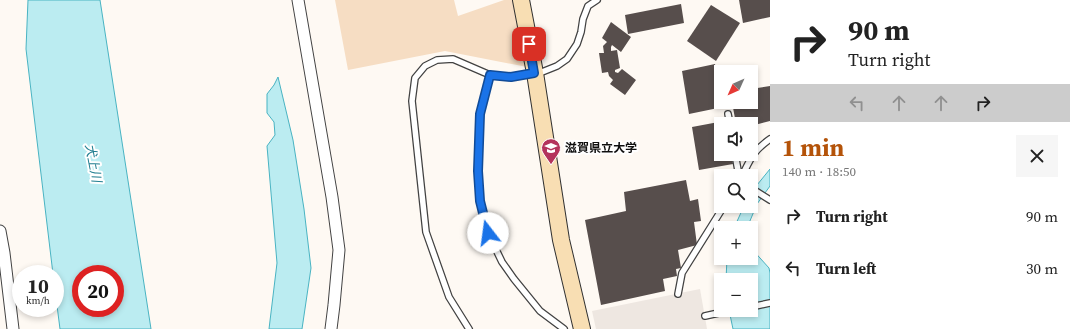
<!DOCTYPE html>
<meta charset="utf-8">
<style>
:root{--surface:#fff;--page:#f6f6f6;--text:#222;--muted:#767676;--accent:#b45309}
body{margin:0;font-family:"Source Serif 4","Noto Sans JP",serif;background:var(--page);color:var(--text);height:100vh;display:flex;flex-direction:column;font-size:15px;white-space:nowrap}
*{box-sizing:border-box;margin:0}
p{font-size:13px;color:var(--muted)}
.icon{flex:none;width:22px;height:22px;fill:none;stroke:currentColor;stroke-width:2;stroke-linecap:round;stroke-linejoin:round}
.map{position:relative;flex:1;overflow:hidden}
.panel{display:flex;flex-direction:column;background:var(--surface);width:300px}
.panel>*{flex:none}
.guide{background:#fff;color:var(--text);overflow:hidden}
.needle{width:26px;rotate:225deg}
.tools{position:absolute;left:714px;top:65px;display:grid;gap:8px}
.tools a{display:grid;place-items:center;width:44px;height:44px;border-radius:0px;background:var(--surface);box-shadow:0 2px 6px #0003;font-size:20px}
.speed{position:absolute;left:12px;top:265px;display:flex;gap:8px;font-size:20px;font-weight:700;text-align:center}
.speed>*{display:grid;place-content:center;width:52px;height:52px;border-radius:50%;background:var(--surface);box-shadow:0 2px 6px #0003;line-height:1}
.speed small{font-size:10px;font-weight:400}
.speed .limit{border:6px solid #d22;background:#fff;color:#111}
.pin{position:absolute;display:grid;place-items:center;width:34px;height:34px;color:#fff;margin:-17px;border-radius:8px;box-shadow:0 2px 6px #0006}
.me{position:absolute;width:44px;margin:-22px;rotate:345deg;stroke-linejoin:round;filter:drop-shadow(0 0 3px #0008)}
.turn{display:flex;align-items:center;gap:14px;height:84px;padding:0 12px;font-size:18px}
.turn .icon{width:52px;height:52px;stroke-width:2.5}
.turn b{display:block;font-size:28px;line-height:34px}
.lanes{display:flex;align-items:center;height:38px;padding:0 12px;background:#0003;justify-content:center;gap:20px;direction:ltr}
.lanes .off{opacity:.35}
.round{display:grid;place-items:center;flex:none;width:42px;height:42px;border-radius:0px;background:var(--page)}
.headline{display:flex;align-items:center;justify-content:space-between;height:68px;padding:0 12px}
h1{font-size:24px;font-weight:700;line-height:30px;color:var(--accent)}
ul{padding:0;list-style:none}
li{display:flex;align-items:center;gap:12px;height:52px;padding:0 12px}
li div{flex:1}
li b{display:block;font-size:15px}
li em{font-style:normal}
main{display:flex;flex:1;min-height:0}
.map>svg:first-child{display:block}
.sand{fill:#f6ddc3}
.plaza{fill:#eee7e1}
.water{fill:#bbecf1;stroke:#49b3c2;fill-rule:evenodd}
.building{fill:#574e4c}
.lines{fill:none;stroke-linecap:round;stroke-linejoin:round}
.lane-casing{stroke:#424242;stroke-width:8}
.street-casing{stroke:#424242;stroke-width:13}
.secondary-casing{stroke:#313131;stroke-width:18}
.lane{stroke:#fff;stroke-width:5.5}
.street{stroke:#fff;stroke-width:11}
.secondary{stroke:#f8deb3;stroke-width:16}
.route-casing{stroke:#114b97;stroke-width:10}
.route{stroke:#1a73e8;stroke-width:7}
.labels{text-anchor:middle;stroke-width:4;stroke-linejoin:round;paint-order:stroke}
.poi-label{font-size:12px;font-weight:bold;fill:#0f0f0f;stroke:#fff;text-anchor:start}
.water-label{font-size:13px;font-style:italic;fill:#217e90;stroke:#fff}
</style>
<main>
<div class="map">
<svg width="770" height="329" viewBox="0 0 770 329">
<rect width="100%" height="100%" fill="#fef9f3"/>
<path class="sand" d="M335,0H454L458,16L504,0H521L527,67L445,51L348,70Z"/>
<path class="plaza" d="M700,289L707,329H596L592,311Z"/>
<g class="water">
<path d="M28,0H100L151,329H60L55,290V274H53L26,49ZM81,274H115V308H81Z"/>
<path d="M278,77L293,140L304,209L311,268L302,329H269L277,263L267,146L275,135L274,122L267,113V94L274,85Z"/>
<path d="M770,169V186L757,204L747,228H734L744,206H751V195L757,185Z"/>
<path d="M751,248L769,268L770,273V329H733L729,310H751V280H726L727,258H751Z"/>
</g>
<g class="building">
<path d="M739,0H770V17L743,23Z"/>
<path d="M681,4L684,23L628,34L625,15Z"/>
<path d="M711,5L740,23L716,61L687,41Z"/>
<path d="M611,22L631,37L621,52L612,45L611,47V51L617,50L620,68L615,70V72L618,73L622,69L636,80L625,95L610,84L613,80L609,76L608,72L602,73L599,53H604L603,46L607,42L602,38Z"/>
<path d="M715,64L721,95V102H722L723,107L689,114L682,71Z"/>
<path d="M770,86V121L751,126V124H736L732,102H751V89Z"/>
<path d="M724,121V124H721V154H731L733,164L699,170L692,127Z"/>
<path d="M686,180L690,201L698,199L701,221L694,222L697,245L678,250L681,268L676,269L677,276L663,279L665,291L601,305L585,220L626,211L624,192Z"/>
</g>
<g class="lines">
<defs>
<g id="lane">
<path d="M490,75L480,114L478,171L480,201L488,233L502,262L514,279L540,311L564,329"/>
<path d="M728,114L730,124"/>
<path d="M735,154L739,176"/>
<path d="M742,176C751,158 753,151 770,139"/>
<path d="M751,188L770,200"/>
<path d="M678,294L682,273L724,206"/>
<path d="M751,307L770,303"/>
<path d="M705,316L732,310"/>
<path d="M469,329L449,297L426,232L412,101L415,78L425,66L437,60L453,59L490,75L511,77L542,72L557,66L567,59L577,44L581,32L583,19L588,6L597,0"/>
</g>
<g id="street">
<path d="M298,0L332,197L339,250L334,305L331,329"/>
<path d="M0,231L4,253L13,329"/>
</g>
<path id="secondary" d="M521,0L535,73L561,240L582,329"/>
</defs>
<use href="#lane" class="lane-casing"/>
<use href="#street" class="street-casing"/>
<use href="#secondary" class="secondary-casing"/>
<use href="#lane" class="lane"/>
<use href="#street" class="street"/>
<use href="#secondary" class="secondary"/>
</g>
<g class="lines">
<defs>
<path id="route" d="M488,233L480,201L478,171L480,114L490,75L511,77L534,73L529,44"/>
</defs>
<use href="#route" class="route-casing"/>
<use href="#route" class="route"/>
</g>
<defs>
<symbol id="university-pin" viewBox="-11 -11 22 30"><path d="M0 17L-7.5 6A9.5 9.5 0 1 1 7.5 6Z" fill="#b4335c" stroke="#fff"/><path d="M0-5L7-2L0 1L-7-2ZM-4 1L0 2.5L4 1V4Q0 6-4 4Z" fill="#fff"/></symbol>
</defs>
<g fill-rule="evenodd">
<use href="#university-pin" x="540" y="137" width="22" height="30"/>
</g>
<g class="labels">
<g class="poi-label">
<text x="565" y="152">滋賀県立大学</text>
</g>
<g class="water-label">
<text transform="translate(94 163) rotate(79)" y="5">犬上川</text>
</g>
</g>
</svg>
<div class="tools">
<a><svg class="needle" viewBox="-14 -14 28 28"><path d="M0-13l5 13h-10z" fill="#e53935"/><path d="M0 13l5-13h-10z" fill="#767676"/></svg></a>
<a><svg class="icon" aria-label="sound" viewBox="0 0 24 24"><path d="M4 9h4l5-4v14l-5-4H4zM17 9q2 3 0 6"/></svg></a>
<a><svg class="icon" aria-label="search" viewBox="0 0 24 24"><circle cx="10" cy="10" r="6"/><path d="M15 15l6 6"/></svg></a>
<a>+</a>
<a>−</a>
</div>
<div class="speed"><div>10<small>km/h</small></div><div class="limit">20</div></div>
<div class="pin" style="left:529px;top:44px;background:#d93025"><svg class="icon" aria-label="arrive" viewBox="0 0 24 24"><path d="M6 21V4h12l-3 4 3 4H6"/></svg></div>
<svg class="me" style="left:488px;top:233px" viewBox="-20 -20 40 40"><circle r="19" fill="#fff"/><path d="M0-13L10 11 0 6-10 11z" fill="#1a73e8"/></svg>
</div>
<section class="panel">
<div class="guide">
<div class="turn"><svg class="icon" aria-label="right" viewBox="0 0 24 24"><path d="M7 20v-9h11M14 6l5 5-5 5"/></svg><div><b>90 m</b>Turn right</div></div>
<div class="lanes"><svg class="icon off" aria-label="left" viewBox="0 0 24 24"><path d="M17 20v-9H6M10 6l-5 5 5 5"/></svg><svg class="icon off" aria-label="ahead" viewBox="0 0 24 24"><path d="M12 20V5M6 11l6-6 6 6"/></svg><svg class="icon off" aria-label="ahead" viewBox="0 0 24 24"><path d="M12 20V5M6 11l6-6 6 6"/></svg><svg class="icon" aria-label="right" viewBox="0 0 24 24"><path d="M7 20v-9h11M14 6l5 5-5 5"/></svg></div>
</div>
<div class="headline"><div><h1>1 min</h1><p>140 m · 18:50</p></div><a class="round"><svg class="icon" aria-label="close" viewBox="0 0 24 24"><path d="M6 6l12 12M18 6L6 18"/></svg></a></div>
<ul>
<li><svg class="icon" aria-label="right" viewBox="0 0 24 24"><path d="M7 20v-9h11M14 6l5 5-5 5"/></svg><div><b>Turn right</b></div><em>90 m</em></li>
<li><svg class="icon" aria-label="left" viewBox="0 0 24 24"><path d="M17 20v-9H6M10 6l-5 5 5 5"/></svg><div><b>Turn left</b></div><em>30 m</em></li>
</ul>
</section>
</main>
